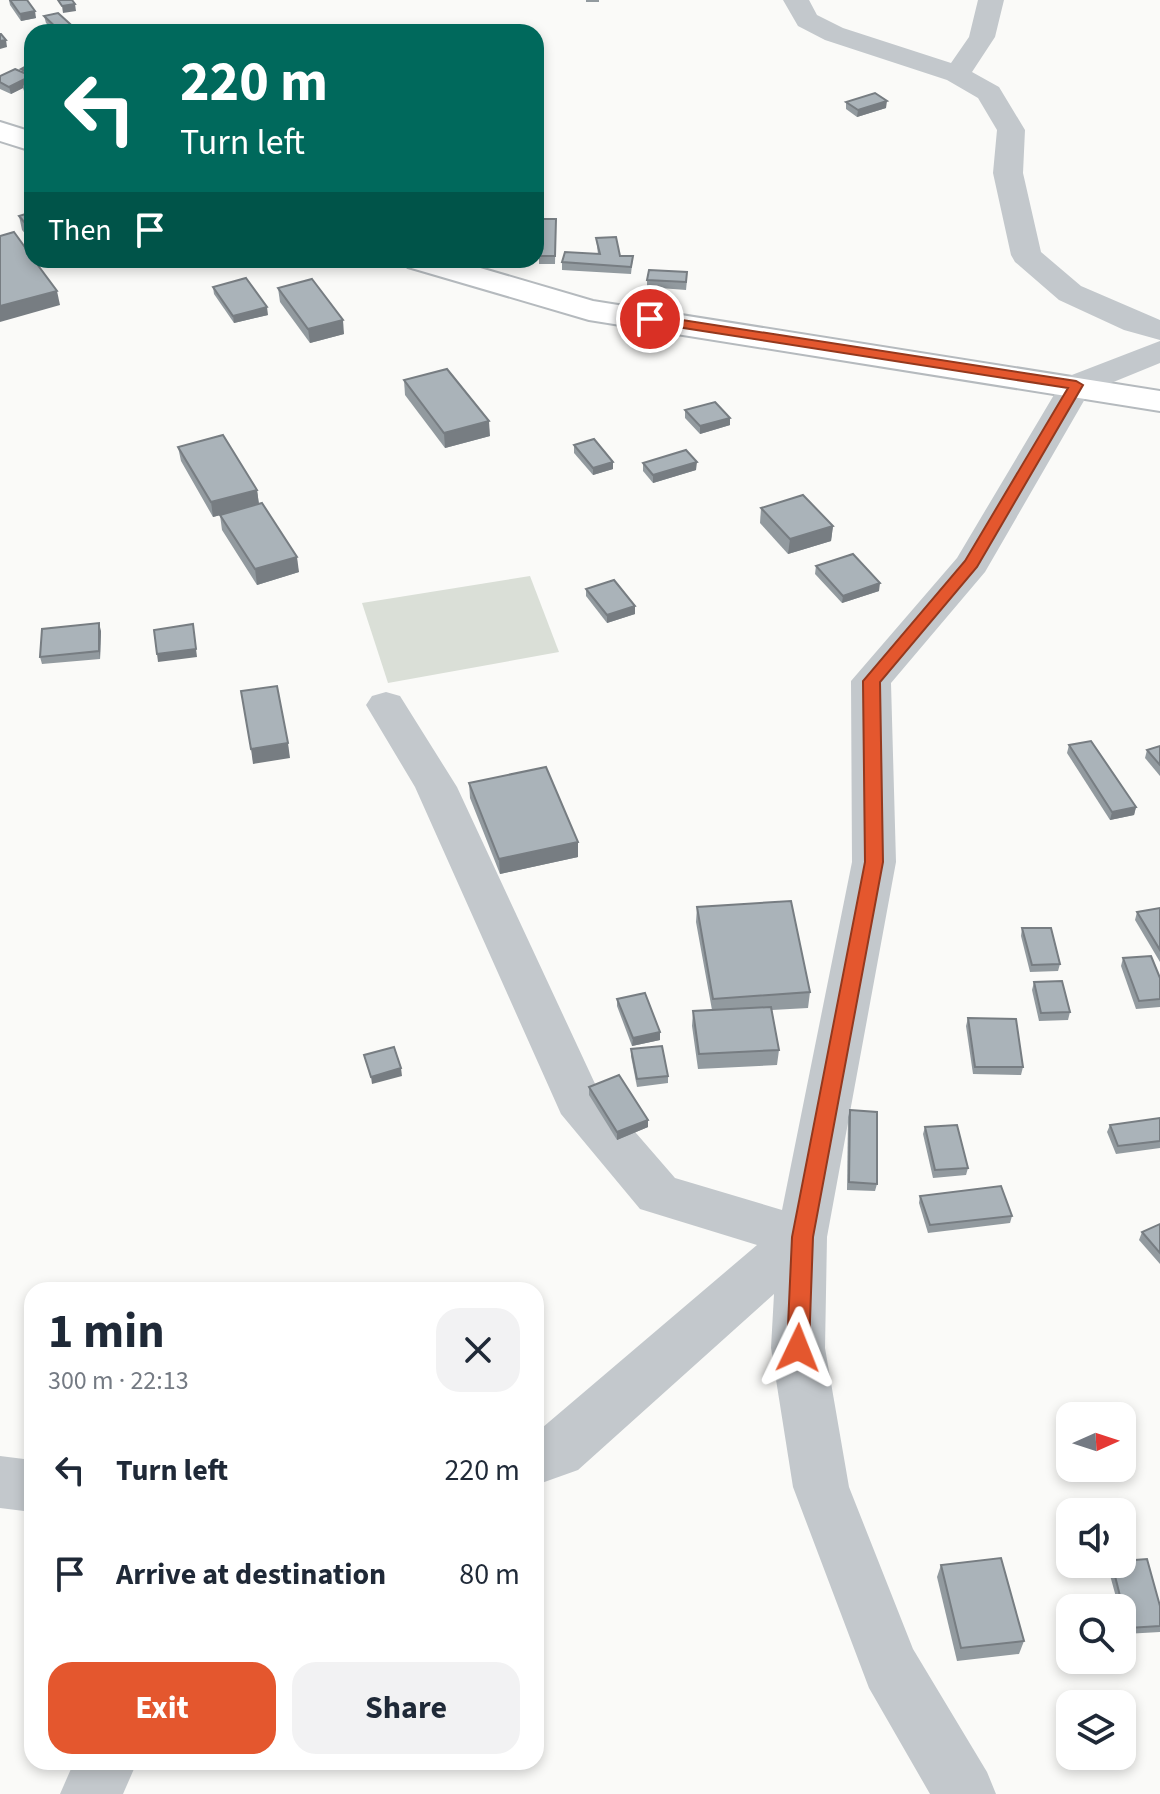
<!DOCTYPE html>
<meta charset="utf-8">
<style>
:root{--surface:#fff;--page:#f2f2f3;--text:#1f2937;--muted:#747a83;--accent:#e4572e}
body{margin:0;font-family:"Source Sans 3",sans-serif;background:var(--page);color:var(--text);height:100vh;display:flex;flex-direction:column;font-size:30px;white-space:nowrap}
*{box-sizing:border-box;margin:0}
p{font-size:26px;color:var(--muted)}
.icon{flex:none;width:44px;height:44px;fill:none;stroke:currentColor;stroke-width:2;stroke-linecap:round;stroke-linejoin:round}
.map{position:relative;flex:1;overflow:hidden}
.side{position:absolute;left:24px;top:1282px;width:520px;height:488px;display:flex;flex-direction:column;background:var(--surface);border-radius:24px;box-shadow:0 4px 12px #0003}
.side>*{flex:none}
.hud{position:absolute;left:24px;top:24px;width:520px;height:244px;border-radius:24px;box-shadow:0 4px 12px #0003;background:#00695c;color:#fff;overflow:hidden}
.needle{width:52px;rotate:87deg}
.buttons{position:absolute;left:1056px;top:1402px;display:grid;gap:16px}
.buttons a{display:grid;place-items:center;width:80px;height:80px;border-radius:16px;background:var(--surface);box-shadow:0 4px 12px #0003;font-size:40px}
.pin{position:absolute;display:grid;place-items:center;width:68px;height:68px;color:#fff;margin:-34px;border:4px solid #fff;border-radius:50%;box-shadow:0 2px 8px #0007}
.me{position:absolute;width:88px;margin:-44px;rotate:2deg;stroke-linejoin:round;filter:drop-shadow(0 0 6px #0008)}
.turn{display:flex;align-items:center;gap:28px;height:168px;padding:0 24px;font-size:36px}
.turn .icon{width:104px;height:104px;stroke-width:2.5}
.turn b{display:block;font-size:56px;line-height:68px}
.then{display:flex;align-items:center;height:76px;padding:0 24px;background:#0003;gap:16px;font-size:30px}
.round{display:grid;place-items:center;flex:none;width:84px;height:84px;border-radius:24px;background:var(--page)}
.head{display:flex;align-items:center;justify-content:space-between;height:136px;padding:0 24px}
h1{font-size:48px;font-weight:700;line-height:60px}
.cta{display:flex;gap:16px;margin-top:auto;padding:16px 24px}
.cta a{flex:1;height:92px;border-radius:24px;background:var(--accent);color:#fff;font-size:32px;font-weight:700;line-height:92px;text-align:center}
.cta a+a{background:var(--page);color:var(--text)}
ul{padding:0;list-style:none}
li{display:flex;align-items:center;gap:24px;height:104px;padding:0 24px}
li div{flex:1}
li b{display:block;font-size:30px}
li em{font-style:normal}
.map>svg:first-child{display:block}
.green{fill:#dadfd7}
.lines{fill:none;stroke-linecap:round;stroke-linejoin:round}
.major-casing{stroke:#b5babe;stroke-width:4}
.minor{fill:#c3c8cc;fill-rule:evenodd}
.major{fill:#fff;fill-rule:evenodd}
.wall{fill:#929a9f}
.shaded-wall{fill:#777d82}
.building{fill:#aab3b9;stroke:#777d82;stroke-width:2}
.route{fill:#e4572e;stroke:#94391e;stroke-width:2}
</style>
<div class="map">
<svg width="1160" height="1794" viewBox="0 0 1160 1794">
<rect width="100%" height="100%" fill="#fafaf8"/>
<path class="green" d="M530,576L559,652L388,683L362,603Z"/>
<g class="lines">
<defs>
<g id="major">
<path d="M0,122L32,132V151L0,141Z"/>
<path d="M403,260H453L593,301L1160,391V411L589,320L408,267Z"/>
</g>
</defs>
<use href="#major" class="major-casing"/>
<g class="minor">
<path d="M783,0H809L817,15L843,28L951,63L969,37L978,0H1004L995,37L972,72L999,87L1025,130L1023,173L1041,252L1081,286L1160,320V340L1124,330L1059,300L1015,262L1011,255L993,173L997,130L978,98L947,80L825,40L798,26Z"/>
<path d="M1160,341V363L1089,392L985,572L891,683L896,862L827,1237L825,1348L849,1487L913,1649L987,1772L996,1794H930L869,1688L793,1487L771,1348L774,1294L578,1470L536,1485V1433L757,1245L640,1209L561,1114L415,787L366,705L372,696L386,692L400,696L457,787L597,1088L675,1178L782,1210L852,862L851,681L957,558L1064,378Z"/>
<path d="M0,1456L32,1460V1512L0,1508Z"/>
<path d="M74,1762H137L123,1794H60Z"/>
</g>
<use href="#major" class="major"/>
</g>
<g class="wall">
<path d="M9,0H27L36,18L21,21L10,5Z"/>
<rect x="586" y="0" width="13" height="2"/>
<path d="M44,16L79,32H55L46,23Z"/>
<path d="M32,63V95L24,91L23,88L11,94L0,89V76L22,72L21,69Z"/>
<path d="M846,102L886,108L857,117L846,109Z"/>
<path d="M32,212V242L22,230L19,216Z"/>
<path d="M556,219L555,264H539V256Z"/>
<path d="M596,238L620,256H633L631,274L562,270V262L598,254Z"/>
<path d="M475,260H499L494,265Z"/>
<path d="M647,280H687L686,290L647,287Z"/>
<path d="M213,287L268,315L234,323L214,294Z"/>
<path d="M278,288L344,334L310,343L280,302Z"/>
<path d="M404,380L490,436L445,448L405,395Z"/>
<path d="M685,410L730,418V425L700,434L685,418Z"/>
<path d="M574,445L613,469L593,475L574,453Z"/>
<path d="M178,447L257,490L259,504L299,572L257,585L222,530L220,515L213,517L181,461Z"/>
<path d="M643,463L696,470L653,483L643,471Z"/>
<path d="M761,508L833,526L831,541L788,554L760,523Z"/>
<path d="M816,566L879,591L842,603L815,574Z"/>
<path d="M586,589L635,606V614L607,623L586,596Z"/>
<path d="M101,631L100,659L42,664L40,657Z"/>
<path d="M1069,745L1136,807L1134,815L1110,820L1067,753Z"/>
<path d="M1160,746V776L1145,758L1147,750Z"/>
<path d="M469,783L578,842V857L500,874L470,798Z"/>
<path d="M697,907L810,992L808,1008L772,1010L779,1050L777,1065L698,1069L692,1026L693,1011L712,1010L696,922Z"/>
<path d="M1160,908V962L1135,920L1137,912Z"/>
<path d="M1022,928L1060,964L1058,971L1030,972L1021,936Z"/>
<path d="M1123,958L1160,978V1007L1136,1009L1121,966Z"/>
<path d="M1034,982L1070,1012L1068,1020L1039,1021L1032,990Z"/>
<path d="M617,999L660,1032V1040L632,1046L617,1006Z"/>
<path d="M968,1018L1023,1067L1021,1075L973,1074L966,1026Z"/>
<path d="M631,1049L668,1076V1083L637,1087L631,1056Z"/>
<path d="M589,1087L648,1120V1127L617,1140L589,1095Z"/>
<path d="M850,1110L877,1184L875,1191L847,1190L848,1117Z"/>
<path d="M1160,1118V1148L1116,1154L1107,1132L1110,1125Z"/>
<path d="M925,1127L968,1168L966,1175L933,1178L923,1134Z"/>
<path d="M920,1196L1012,1216L1010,1223L928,1233L919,1203Z"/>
<path d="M1160,1224V1264L1139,1240L1142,1232Z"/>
<path d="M1110,1564H1122L1160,1606V1632L1125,1634L1122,1621V1608H1119L1108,1568Z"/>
<path d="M941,1565L1024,1641L1019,1654L957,1661L937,1577Z"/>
</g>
<g class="shaded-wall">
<path d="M75,4L76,11L63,13L62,6Z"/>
<path d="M35,11L36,18L21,21L20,14Z"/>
<path d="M6,40L7,47L0,49V41Z"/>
<path d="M31,76L32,84H23V88L11,94L9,87Z"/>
<path d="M887,101L886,108L857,117L858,110Z"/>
<path d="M57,291L60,305L0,322V306Z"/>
<path d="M267,307L268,315L234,323L233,316Z"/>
<path d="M343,320L344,334L310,343L308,329Z"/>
<path d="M730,418V425L700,434V426Z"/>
<path d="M489,421L490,436L445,448L444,433Z"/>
<path d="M613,462V469L593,475V468Z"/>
<path d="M697,462L696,470L653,483V475Z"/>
<path d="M257,490L259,505L213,517L211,502Z"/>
<path d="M833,526L831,541L788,554L790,539Z"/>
<path d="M297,557L299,572L257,585L255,569Z"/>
<path d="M880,583L879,591L842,603L843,596Z"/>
<path d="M635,606V614L607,623V615Z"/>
<path d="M99,623L101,631L100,659L99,651Z"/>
<path d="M193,624L197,657L158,662L157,654Z"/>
<path d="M288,743L290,758L253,764L251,749Z"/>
<path d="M1136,807L1134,815L1110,820L1112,812Z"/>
<path d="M578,842V857L500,874L499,859Z"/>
<path d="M660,1032V1040L632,1046L633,1038Z"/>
<path d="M401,1068L402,1076L372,1084L371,1077Z"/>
<path d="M648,1120V1127L617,1140V1132Z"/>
</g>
<g class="building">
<path d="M10,0H27L35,11L20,14Z"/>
<path d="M58,0H72L75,4L62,6Z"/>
<path d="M58,13L79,32H61L44,16Z"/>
<path d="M0,34H1L6,40L0,41Z"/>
<path d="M32,63V73L21,69Z"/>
<path d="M15,69L31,76L9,87L0,82V76Z"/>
<path d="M32,80V88L23,84Z"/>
<path d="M875,93L887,101L858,110L846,102Z"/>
<path d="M32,212V231L19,216Z"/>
<path d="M540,219H556L555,256H539Z"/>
<path d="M14,232L32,257V260H34L57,291L0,306V236Z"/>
<path d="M616,237L620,256H633L631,267L562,262L565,252L600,254L596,238Z"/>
<path d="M649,270L687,272L686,282L647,280Z"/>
<path d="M246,278L267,307L233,316L213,287Z"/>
<path d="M312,279L343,320L308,329L278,288Z"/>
<path d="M447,369L489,421L444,433L404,380Z"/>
<path d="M715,402L730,418L700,426L685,410Z"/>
<path d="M223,435L257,490L211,502L178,447Z"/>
<path d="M594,439L613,462L593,468L574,445Z"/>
<path d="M686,450L697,462L653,475L643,463Z"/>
<path d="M803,495L833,526L790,539L761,508Z"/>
<path d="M262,503L297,557L255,569L220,515Z"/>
<path d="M853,554L880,583L843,596L816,566Z"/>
<path d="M614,580L635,606L607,615L586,589Z"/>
<path d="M99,623V651L40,657L42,629Z"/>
<path d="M193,624L196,649L157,654L154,630Z"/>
<path d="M277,686L288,743L251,749L241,691Z"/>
<path d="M1091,741L1136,807L1112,812L1069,745Z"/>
<path d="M1160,746V765L1147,750Z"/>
<path d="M546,767L578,842L499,859L469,783Z"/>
<path d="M791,901L810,992L713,999L697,907Z"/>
<path d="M1160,908V950L1137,912Z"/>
<path d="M1022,928H1051L1060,964L1032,965Z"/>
<path d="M1151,956L1160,978V999L1139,1001L1123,958Z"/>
<path d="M1062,981L1070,1012L1041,1013L1034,982Z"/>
<path d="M645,993L660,1032L633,1038L617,999Z"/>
<path d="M771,1007L779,1050L699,1054L693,1011Z"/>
<path d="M968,1018L1016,1019L1023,1067H975Z"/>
<path d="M662,1046L668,1076L637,1079L631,1049Z"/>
<path d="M394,1047L401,1068L371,1077L364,1055Z"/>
<path d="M619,1075L648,1120L617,1132L589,1087Z"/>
<path d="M850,1110L877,1112V1184L849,1182Z"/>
<path d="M1160,1118V1141L1118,1146L1110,1125Z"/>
<path d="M957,1125L968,1168L935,1170L925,1127Z"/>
<path d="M1001,1186L1012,1216L930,1225L920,1196Z"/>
<path d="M1160,1224V1253L1142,1232Z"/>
<path d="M1001,1558L1024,1641L961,1648L941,1565Z"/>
<path d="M1147,1559L1160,1606V1626L1128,1628L1112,1564H1122V1561Z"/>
</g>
<path class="route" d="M650,315L1076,381L1083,385L977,567L880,682L883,862L813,1237L809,1348L806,1355L798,1358L790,1355L787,1348L792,1237L865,862L863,681L965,561L1068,388L645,322L643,319Z"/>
</svg>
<div class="buttons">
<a><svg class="needle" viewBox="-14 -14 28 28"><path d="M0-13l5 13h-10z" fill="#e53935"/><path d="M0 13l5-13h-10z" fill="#747a83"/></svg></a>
<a><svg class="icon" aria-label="sound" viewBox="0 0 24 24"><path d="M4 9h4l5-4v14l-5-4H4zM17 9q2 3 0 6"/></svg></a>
<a><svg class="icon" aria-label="search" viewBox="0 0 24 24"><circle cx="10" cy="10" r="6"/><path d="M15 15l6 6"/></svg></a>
<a><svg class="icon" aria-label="layers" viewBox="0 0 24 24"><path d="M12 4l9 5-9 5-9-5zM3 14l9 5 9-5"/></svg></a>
</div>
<div class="pin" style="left:650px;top:319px;background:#d93025"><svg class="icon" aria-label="arrive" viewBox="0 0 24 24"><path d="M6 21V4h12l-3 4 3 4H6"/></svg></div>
<svg class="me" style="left:798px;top:1348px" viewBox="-20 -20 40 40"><path d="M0-17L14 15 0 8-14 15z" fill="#e4572e" stroke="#fff" stroke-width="4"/></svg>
<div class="hud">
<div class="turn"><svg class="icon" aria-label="left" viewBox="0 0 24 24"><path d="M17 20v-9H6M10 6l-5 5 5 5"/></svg><div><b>220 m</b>Turn left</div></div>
<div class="then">Then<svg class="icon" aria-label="arrive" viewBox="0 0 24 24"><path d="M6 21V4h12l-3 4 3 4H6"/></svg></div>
</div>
<section class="side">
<div class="head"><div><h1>1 min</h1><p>300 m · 22:13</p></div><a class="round"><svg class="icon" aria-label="close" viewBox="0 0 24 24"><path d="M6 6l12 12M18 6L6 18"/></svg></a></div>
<ul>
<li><svg class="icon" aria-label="left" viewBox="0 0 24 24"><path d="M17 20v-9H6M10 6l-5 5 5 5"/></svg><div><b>Turn left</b></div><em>220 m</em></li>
<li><svg class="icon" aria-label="arrive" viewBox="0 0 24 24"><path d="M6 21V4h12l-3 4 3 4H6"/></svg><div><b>Arrive at destination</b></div><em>80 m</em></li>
</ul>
<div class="cta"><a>Exit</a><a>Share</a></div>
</section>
</div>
